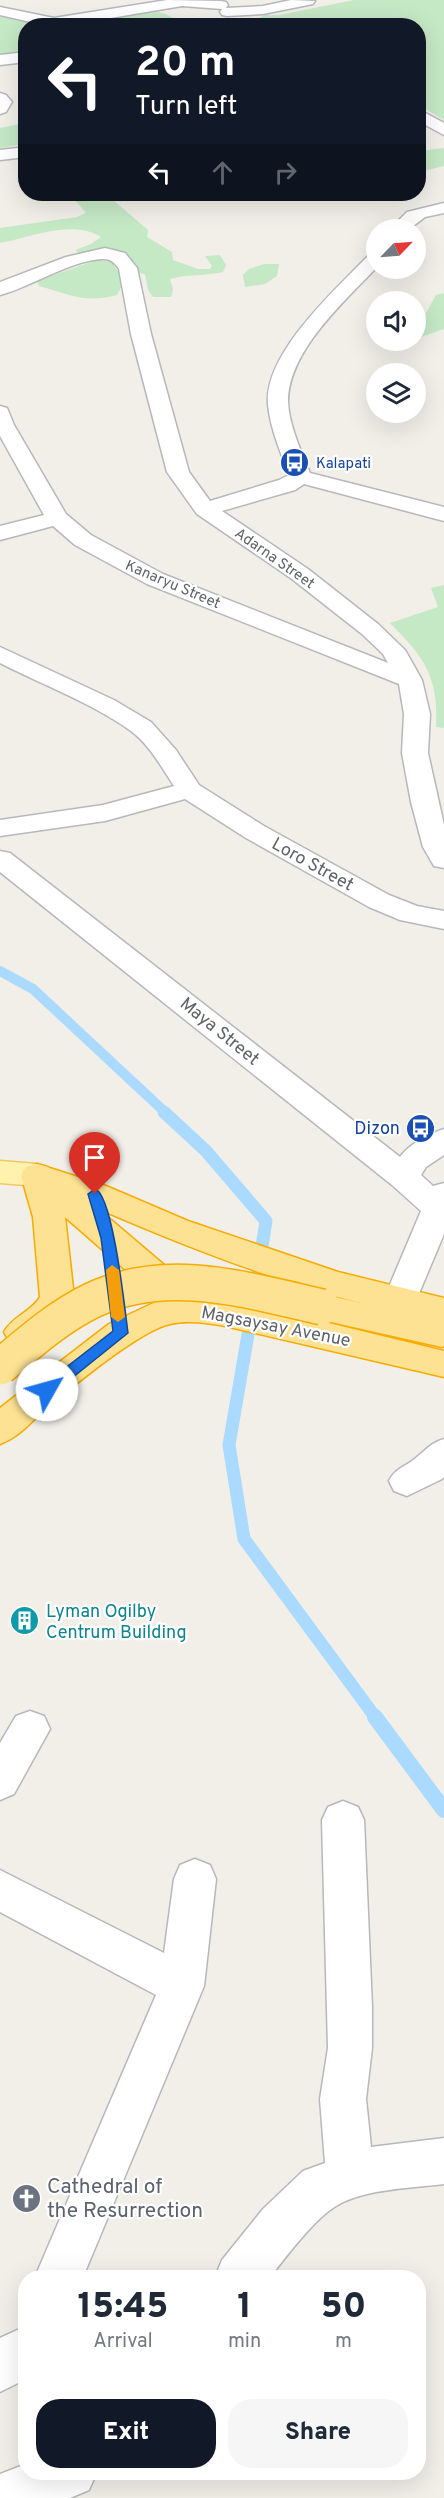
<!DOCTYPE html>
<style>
:root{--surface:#fff;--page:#f6f6f7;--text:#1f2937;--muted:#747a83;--accent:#111827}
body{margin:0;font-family:Overpass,sans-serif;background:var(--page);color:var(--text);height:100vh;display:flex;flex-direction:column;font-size:22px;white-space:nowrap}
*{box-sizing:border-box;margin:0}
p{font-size:20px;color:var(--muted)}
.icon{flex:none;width:33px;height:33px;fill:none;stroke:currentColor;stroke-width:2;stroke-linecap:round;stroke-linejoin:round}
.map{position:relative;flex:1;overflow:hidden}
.details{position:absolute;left:18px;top:2270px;width:408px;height:210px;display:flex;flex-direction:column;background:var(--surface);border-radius:24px;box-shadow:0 6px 24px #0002}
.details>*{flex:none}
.top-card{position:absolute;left:18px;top:18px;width:408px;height:183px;border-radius:24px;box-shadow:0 6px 24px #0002;background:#111827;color:#fff;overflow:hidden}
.needle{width:39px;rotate:65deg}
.fabs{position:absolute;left:366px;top:219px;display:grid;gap:12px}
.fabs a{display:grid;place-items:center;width:60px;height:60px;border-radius:50%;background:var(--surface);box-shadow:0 6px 24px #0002;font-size:30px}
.pin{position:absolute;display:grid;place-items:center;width:51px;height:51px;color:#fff;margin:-62px -26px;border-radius:50% 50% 50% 0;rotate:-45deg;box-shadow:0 0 6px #0007}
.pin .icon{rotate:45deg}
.me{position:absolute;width:66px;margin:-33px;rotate:52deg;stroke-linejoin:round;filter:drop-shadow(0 0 4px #0008)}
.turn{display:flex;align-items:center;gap:21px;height:126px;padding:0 18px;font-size:27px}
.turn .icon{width:78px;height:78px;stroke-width:2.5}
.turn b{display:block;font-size:42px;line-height:51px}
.lanes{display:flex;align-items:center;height:57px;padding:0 18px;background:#0003;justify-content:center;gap:30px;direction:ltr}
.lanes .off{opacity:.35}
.eta{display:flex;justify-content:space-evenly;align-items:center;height:102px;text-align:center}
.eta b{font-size:36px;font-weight:800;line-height:42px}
.primary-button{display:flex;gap:12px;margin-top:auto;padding:12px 18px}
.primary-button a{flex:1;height:69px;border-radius:24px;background:var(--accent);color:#fff;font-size:24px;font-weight:800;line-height:69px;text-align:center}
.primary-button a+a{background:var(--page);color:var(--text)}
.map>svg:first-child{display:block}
.green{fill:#c5e8c5}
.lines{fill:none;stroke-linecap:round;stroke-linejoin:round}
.stream-far2{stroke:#aadaff;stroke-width:10}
.stream-far1{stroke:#aadaff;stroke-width:13}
.stream{stroke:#aadaff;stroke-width:16}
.minor-casing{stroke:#b5b8bc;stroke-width:3}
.major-casing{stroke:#f2c960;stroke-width:3}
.highway-casing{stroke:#f9ab00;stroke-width:3}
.minor{fill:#fff;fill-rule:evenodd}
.major{fill:#fff2af;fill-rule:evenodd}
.highway{fill:#fde293;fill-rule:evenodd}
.highway-bridge-casing{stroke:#f9ab00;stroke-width:38;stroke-linecap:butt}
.highway-bridge{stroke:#fde293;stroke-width:35}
.route{fill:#1a73e8;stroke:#114b97;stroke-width:1.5}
.slow{fill:#f59e0b}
.labels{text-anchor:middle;stroke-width:4.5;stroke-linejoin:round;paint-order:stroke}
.far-transit-label{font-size:15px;fill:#164399;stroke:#fff;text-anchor:start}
.far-street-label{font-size:15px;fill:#5f6368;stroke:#fff}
.street-label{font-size:18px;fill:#5f6368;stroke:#fff}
.transit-label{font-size:18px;fill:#164399;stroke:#fff;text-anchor:end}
.culture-label{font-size:18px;fill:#0d838f;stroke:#fff;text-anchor:start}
.near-worship-label{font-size:21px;fill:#5b616d;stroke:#fff;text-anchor:start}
</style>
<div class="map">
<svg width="444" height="2498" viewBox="0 0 444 2498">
<rect width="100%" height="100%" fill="#f1efe8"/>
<g class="green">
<path d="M354,0H444V120L419,105L418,26H258L253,21L265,15H279Z"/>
<path d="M152,11L166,14L185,25L73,26L93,18Z"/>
<path d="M0,14L41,25L26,26L25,54L0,57Z"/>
<path d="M25,123V144L0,148V128Z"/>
<path d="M444,148V166L419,172V151Z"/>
<path d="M70,194H106L148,230L147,237L172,252L173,260L198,269H210L212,266L205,256L220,255L226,265L223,272C205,276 187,274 170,279L173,289L171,297H153L148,290L145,274L138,273L114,250L80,254L75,250L91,244L101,237C73,219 31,237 0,243V228L77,217L86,213Z"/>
<path d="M97,260L112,262L124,282L117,295C85,304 69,294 39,286L37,281Z"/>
<path d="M264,264H279L277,276L265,284L245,287L243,275L249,269Z"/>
<path d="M444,293V329L421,337L416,331L436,295Z"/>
<path d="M444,585V728L436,727C439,677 424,657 390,623L438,607L431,588Z"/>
</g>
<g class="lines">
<path class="stream-far2" d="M0,971L33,989L166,1113"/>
<g class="stream-far1">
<path d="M164,1112L206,1151L266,1221L255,1291"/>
<path d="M251,1317L229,1445L244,1539L376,1718"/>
</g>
<path class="stream" d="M375,1717L444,1810"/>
<defs>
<g id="minor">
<path d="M167,0L221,1L226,2L228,5L226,8L263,6L291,0L315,1L313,4L263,14L227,16L222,15L220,12L222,9L182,6L63,26H48L0,15V7L54,18Z"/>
<path d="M26,52V62L0,65V55Z"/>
<path d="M0,93L6,95L12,102L6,112L0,114Z"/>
<path d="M418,109L444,123V135L418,121Z"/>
<path d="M26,147V157L0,160V150Z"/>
<path d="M444,203V213L425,217L408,230H389L407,212Z"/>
<path d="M105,248L125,253L137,268L151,334L189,472L210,501L279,480L289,475C281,453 270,428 268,404C264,353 337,288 370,254L376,253V268C344,302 288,351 288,402C289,425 301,451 310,473L444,507V521L304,484L295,490L222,511L308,569L378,624L405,650L422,680L430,714L428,753L444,825V868L434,866L423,847L411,802L402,753L404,714L399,684L147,584L75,545L53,526L0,540V526L44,515L0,436V406L7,408L14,425L66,514L91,535L163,574L388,663L383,654L362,634L292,579L197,514L167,472L131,334L119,269C115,263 111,259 104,259C73,259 31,287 0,295V282L66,257Z"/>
<path d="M0,647L114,700L151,722L176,750L199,785L264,826L389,895L417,906L444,911V929L400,920L369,907L246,838L185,799L105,821L0,836V820L103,805L174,786C162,768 150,745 131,731C92,703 43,685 0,663Z"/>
<path d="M0,851L10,853L400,1157C409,1144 429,1134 444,1129V1155L426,1167L421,1175L433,1186L444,1183V1234L412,1310L400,1314L388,1310L383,1301L421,1211L392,1185L0,872Z"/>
<path d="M444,1439V1477L442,1479L407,1496L394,1491L389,1481C396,1467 406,1467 417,1457C427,1449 431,1443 444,1439Z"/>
<path d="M30,1711L44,1716L50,1729L14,1794L0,1800V1743L16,1716Z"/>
<path d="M343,1801L358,1807L364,1820L372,2007V2048L366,2099L371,2147L444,2138V2184C412,2188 363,2189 336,2206C314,2219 286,2257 270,2277H215L222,2260L263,2209L303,2171L325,2163L320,2099L328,2048L322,1820L328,1807Z"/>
<path d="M195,1859L210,1865L216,1879L204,1986L83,2277H35L156,1995L0,1912V1870L164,1953L174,1879L180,1865Z"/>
<path d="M26,2326V2379L0,2392V2338Z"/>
<path d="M26,2464V2472H97L89,2490L70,2498H0V2474Z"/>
</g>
<path id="major" d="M0,1161L37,1164L48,1167L53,1175L48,1183L37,1186L0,1183Z"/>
<path id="highway" d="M37,1164L106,1186L188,1221L338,1272L444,1298V1346L442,1347L322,1320L310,1316L305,1307L310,1298L322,1294L361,1303C271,1280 182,1245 97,1208L189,1286L193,1296L225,1300L304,1317L444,1351V1377L225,1326C207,1323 188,1320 170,1324C140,1330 65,1392 40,1414C27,1426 17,1438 0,1444V1408L109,1324L160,1300L65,1217L74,1297L60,1322L33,1341L21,1345L9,1341L4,1332C13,1316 31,1312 40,1297L33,1217L21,1175L26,1167Z"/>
</defs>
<use href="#minor" class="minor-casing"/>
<use href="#major" class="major-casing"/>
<use href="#highway" class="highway-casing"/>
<use href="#minor" class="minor"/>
<use href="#major" class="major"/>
<use href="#highway" class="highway"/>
<defs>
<path id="highway-bridge" d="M0,1367C29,1343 59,1316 93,1300C167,1265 247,1290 322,1307"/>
</defs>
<use href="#highway-bridge" class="highway-bridge-casing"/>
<use href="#highway-bridge" class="highway-bridge"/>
</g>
<path class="route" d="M95,1189C113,1194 125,1311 128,1333L52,1394H42L39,1390L42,1386L113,1331L101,1238L88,1194Z"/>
<path class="slow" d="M112,1265L119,1270L125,1317L118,1322L111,1317L106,1270Z"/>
<defs>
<symbol id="bus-disc" viewBox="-11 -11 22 22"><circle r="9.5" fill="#1a4fb4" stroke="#fff"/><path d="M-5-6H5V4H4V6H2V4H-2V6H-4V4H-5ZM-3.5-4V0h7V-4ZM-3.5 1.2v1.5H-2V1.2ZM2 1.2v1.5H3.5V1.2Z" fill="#fff"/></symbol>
<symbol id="building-disc" viewBox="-11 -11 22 22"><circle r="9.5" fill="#0f9aa8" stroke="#fff"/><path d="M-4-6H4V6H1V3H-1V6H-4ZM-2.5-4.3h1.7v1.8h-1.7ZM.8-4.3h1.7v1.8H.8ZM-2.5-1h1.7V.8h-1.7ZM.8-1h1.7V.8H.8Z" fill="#fff"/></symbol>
<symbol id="church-disc" viewBox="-11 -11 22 22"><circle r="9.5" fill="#6b7280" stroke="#fff"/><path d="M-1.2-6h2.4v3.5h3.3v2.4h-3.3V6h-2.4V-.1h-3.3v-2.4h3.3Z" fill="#fff"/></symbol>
</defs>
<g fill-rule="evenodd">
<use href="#bus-disc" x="278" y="446" width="33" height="33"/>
<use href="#bus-disc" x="404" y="1112" width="33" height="33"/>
<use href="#building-disc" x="8" y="1604" width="33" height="33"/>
<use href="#church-disc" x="10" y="2182" width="33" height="33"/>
</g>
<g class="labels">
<g class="far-transit-label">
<text x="316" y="468">Kalapati</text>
</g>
<g class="far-street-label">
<text transform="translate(275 558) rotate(35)" y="5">Adarna Street</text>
<text transform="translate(173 584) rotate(23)" y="5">Kanaryu Street</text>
</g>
<g class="street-label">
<text transform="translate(313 864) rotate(29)" y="6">Loro Street</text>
<text transform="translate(220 1031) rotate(39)" y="6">Maya Street</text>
<text transform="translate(276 1326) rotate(11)" y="6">Magsaysay Avenue</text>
</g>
<g class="transit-label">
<text x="400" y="1134">Dizon</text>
</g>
<g class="culture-label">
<text x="46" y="1617">Lyman Ogilby<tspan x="46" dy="21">Centrum Building</tspan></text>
</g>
<g class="near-worship-label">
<text x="47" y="2193">Cathedral of<tspan x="47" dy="24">the Resurrection</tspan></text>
</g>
</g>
</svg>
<div class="fabs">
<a><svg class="needle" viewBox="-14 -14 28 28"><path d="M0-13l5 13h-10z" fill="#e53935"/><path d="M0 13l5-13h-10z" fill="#747a83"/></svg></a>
<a><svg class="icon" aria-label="sound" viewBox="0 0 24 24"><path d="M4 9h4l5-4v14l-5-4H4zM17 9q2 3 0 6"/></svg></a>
<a><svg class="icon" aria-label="layers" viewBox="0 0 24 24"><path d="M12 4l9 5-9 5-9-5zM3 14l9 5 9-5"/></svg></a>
</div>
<div class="pin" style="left:95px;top:1194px;background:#d93025"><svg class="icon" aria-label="arrive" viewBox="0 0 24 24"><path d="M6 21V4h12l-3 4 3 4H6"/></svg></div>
<svg class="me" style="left:47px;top:1390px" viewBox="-20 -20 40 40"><circle r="19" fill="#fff"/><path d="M0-13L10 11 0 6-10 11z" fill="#1a73e8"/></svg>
<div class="top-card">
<div class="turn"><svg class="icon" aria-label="left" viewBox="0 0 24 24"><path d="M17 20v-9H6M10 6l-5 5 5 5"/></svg><div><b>20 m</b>Turn left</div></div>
<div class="lanes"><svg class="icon" aria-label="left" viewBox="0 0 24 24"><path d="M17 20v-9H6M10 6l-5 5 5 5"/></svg><svg class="icon off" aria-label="ahead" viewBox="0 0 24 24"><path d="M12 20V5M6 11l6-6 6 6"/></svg><svg class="icon off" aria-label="right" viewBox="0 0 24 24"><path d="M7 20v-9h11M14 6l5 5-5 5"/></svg></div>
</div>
<section class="details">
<div class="eta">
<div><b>15:45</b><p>Arrival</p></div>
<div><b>1</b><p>min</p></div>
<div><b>50</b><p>m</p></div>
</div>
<div class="primary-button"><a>Exit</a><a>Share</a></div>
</section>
</div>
